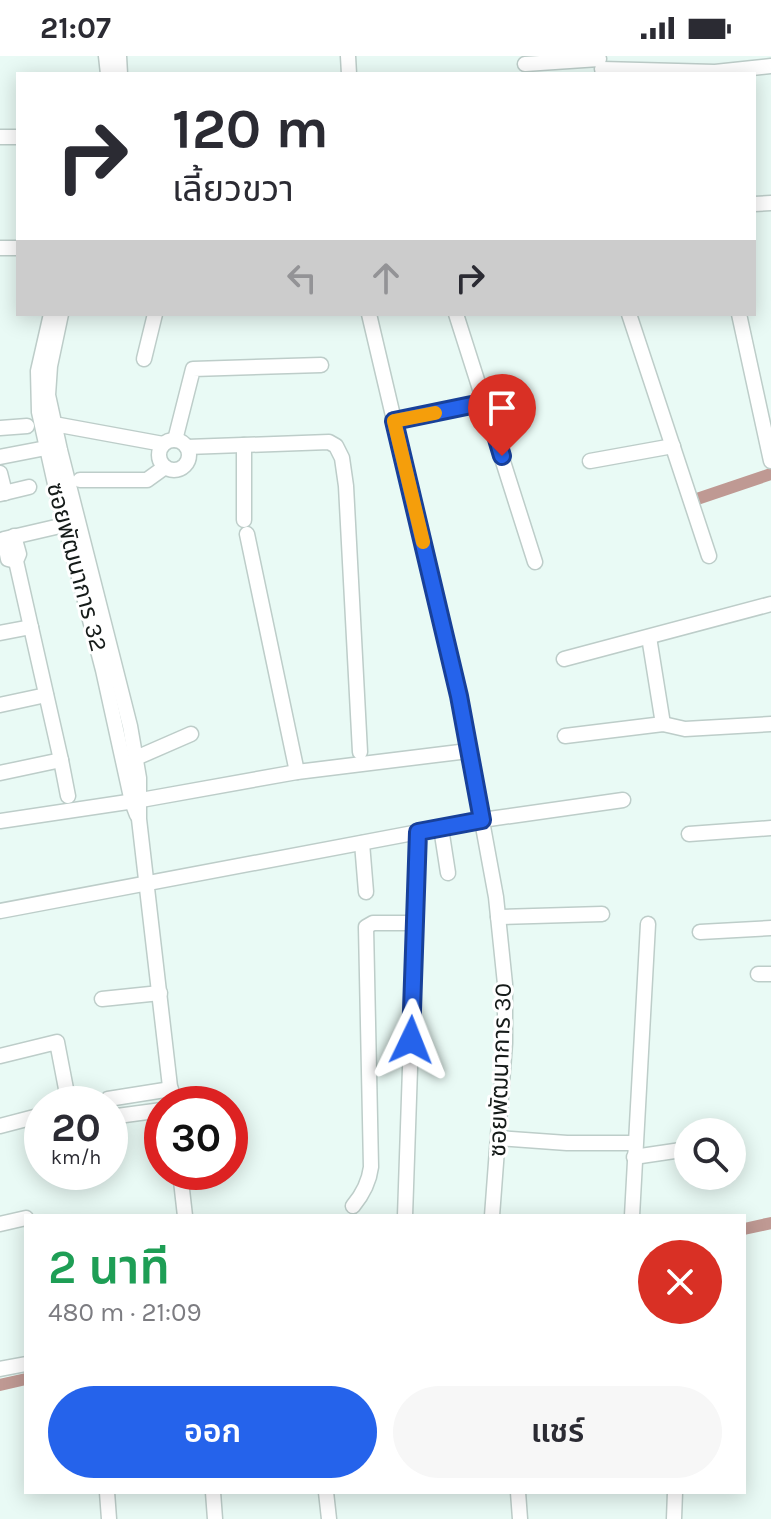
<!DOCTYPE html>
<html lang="th">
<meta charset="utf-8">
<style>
:root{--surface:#fff;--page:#f7f7f7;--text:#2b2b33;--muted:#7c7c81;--accent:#2563eb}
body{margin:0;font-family:Karla,"Noto Sans Thai",sans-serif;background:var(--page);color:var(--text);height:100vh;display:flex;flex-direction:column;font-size:30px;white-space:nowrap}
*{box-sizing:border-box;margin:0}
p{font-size:26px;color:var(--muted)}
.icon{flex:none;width:44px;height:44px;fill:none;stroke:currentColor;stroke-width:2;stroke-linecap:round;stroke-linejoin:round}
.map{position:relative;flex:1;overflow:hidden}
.side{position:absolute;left:24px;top:1158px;width:722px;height:280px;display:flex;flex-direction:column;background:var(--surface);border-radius:0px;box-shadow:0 4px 20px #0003}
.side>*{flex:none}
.guide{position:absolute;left:16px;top:16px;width:740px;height:244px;border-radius:0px;box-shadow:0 4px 20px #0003;background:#fff;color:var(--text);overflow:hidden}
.controls{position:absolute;left:674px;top:1062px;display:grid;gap:16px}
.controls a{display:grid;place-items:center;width:72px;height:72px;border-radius:50%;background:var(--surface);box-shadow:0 4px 20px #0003;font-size:40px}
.speed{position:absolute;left:24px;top:1030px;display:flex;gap:16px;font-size:40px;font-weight:700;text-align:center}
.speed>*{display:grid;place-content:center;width:104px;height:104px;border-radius:50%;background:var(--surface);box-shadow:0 4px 20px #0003;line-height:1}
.speed small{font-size:20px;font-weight:400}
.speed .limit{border:12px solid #d22;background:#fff;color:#111}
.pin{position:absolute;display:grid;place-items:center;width:68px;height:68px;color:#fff;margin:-82px -34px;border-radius:50% 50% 50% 0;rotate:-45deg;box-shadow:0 0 8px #0007}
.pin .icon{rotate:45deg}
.me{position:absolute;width:88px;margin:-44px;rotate:2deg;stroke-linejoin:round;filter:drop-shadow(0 0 6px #0008)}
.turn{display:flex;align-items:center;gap:28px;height:168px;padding:0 24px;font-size:36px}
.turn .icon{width:104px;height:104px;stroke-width:2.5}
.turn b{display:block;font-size:56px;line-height:68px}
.lanes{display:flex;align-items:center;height:76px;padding:0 24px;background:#0003;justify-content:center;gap:40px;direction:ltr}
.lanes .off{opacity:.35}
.round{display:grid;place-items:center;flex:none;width:84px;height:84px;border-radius:42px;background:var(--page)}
.head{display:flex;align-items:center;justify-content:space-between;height:136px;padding:0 24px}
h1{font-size:48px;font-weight:600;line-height:60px;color:#1e9e55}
.action{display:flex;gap:16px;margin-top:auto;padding:16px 24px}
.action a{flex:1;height:92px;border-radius:48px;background:var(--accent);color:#fff;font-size:32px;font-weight:600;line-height:92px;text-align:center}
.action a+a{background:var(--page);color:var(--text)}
.status{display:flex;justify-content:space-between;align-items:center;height:56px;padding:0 40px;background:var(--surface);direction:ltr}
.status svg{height:22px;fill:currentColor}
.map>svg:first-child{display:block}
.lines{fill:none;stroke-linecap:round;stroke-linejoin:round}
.canal{stroke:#bf9993;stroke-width:12}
.minor-casing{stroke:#bdcdc9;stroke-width:17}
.minor{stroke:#fff;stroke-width:14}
.route-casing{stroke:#184099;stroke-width:20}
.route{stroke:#2563eb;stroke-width:14}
.slow{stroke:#f59e0b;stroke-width:14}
.labels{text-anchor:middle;stroke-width:6;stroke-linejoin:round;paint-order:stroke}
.street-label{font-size:24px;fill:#151b19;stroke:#fff}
</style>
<div class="status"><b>21:07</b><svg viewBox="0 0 49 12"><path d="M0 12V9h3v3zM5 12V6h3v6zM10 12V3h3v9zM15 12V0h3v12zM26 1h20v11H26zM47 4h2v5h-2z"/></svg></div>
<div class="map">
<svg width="771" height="1463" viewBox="0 0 771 1463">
<rect width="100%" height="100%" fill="#e9faf5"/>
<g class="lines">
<g class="canal">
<path d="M697,443L771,418"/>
<path d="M744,1173L771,1167"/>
<path d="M0,1329L26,1323"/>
</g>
<defs>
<g id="minor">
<path d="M106,0L108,18"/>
<path d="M119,0L120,18"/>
<path d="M348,0L349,18"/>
<path d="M525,8L599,3"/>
<path d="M602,13L715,16L771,10"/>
<path d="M0,81H18"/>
<path d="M754,148L771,147"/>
<path d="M0,192H18"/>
<path d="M51,258L38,315L39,356L57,437L103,614L132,746L137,759"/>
<path d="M61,258L50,310L48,339L60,394L130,670L139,722V763L172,1048"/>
<path d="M369,258L459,640L496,841L505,928V987L492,1160"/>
<path d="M456,258L535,506"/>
<path d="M629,258L709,500"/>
<path d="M739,258L771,405"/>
<path d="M144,303L155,258"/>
<path d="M394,365L486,346"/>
<path d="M54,368L163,388"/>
<path d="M0,372L27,370"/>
<circle cx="174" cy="399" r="15"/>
<path d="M175,384L193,313L321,309"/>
<path d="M187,391L329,386L336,390L342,402L346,430L360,696"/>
<path d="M0,401L46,392"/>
<path d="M590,405L673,390"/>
<path d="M0,417L5,437"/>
<path d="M80,424H147L165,411"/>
<path d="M0,438L29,431"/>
<path d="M244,464V389"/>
<path d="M247,478L297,716"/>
<path d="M14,480L19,498L16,505L61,704"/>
<path d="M16,505L8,503L4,483L73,467"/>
<path d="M0,577L31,571"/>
<path d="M649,581L663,668"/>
<path d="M564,603L771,548"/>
<path d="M0,649L46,639"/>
<path d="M565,680L663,668L685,673L771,668"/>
<path d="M136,702L191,678"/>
<path d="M0,717L61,704L68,740"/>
<path d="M0,765L141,744L297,716L468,695"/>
<path d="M441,772L448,817"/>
<path d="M689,778L771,772"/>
<path d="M362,787L366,836"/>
<path d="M0,855L482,764L623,744"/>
<path d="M498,861L602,858"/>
<path d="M700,876L771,872"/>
<path d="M758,918H771"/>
<path d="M102,943L160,937"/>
<path d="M0,1000L57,986L67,1038"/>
<path d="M56,1048L63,1040C72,1036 79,1039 83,1048"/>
<path d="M104,1048L108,1043L171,1033"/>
<path d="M110,1061L162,1054"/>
<path d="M0,1070L42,1059"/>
<path d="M498,1082L567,1087H635"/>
<path d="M634,1101L688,1093"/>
<path d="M180,1116L185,1160"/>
<path d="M353,1150C363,1138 369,1127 371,1111L366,871L373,867H415"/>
<path d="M405,1160L418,776"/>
<path d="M632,1160L648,868"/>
<path d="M0,1168L26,1162"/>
<path d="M0,1313L26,1308"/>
<path d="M107,1436L109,1463"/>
<path d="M213,1436L215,1463"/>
<path d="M326,1436L329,1463"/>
<path d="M518,1436L520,1463"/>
<path d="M674,1463L675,1436"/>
</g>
</defs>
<use href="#minor" class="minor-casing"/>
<use href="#minor" class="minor"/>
</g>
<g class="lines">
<defs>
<path id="route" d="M411,984L418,776L482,764L459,640L394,365L486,346L502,400"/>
</defs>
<use href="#route" class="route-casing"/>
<use href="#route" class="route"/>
<path class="slow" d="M423,486L394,365L435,357"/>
</g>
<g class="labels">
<g class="street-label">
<text transform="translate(77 511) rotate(75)" y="8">ซอยพัฒนาการ 32</text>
<text transform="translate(500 1014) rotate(-88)" y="8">ซอยพัฒนาการ 30</text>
</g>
</g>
</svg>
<div class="controls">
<a><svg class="icon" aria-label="search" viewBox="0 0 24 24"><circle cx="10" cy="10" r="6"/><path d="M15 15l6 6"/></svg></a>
</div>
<div class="speed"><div>20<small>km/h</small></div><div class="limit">30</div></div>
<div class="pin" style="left:502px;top:400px;background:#d93025"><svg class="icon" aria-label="arrive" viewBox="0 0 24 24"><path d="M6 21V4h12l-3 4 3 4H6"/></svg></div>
<svg class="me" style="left:411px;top:984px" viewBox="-20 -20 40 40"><path d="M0-17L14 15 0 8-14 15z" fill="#2563eb" stroke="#fff" stroke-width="4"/></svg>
<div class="guide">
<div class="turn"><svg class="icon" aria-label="right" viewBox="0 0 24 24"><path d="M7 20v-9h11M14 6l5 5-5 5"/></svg><div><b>120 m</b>เลี้ยวขวา</div></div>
<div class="lanes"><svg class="icon off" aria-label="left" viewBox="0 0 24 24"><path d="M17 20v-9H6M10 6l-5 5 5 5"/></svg><svg class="icon off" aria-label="ahead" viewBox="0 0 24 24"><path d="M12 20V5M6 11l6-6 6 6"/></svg><svg class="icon" aria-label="right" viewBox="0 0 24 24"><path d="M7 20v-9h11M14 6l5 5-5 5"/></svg></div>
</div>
<section class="side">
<div class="head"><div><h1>2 นาที</h1><p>480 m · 21:09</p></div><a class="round" style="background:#d93025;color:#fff"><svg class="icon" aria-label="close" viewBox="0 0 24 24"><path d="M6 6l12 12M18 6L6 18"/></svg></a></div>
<div class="action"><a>ออก</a><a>แชร์</a></div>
</section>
</div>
